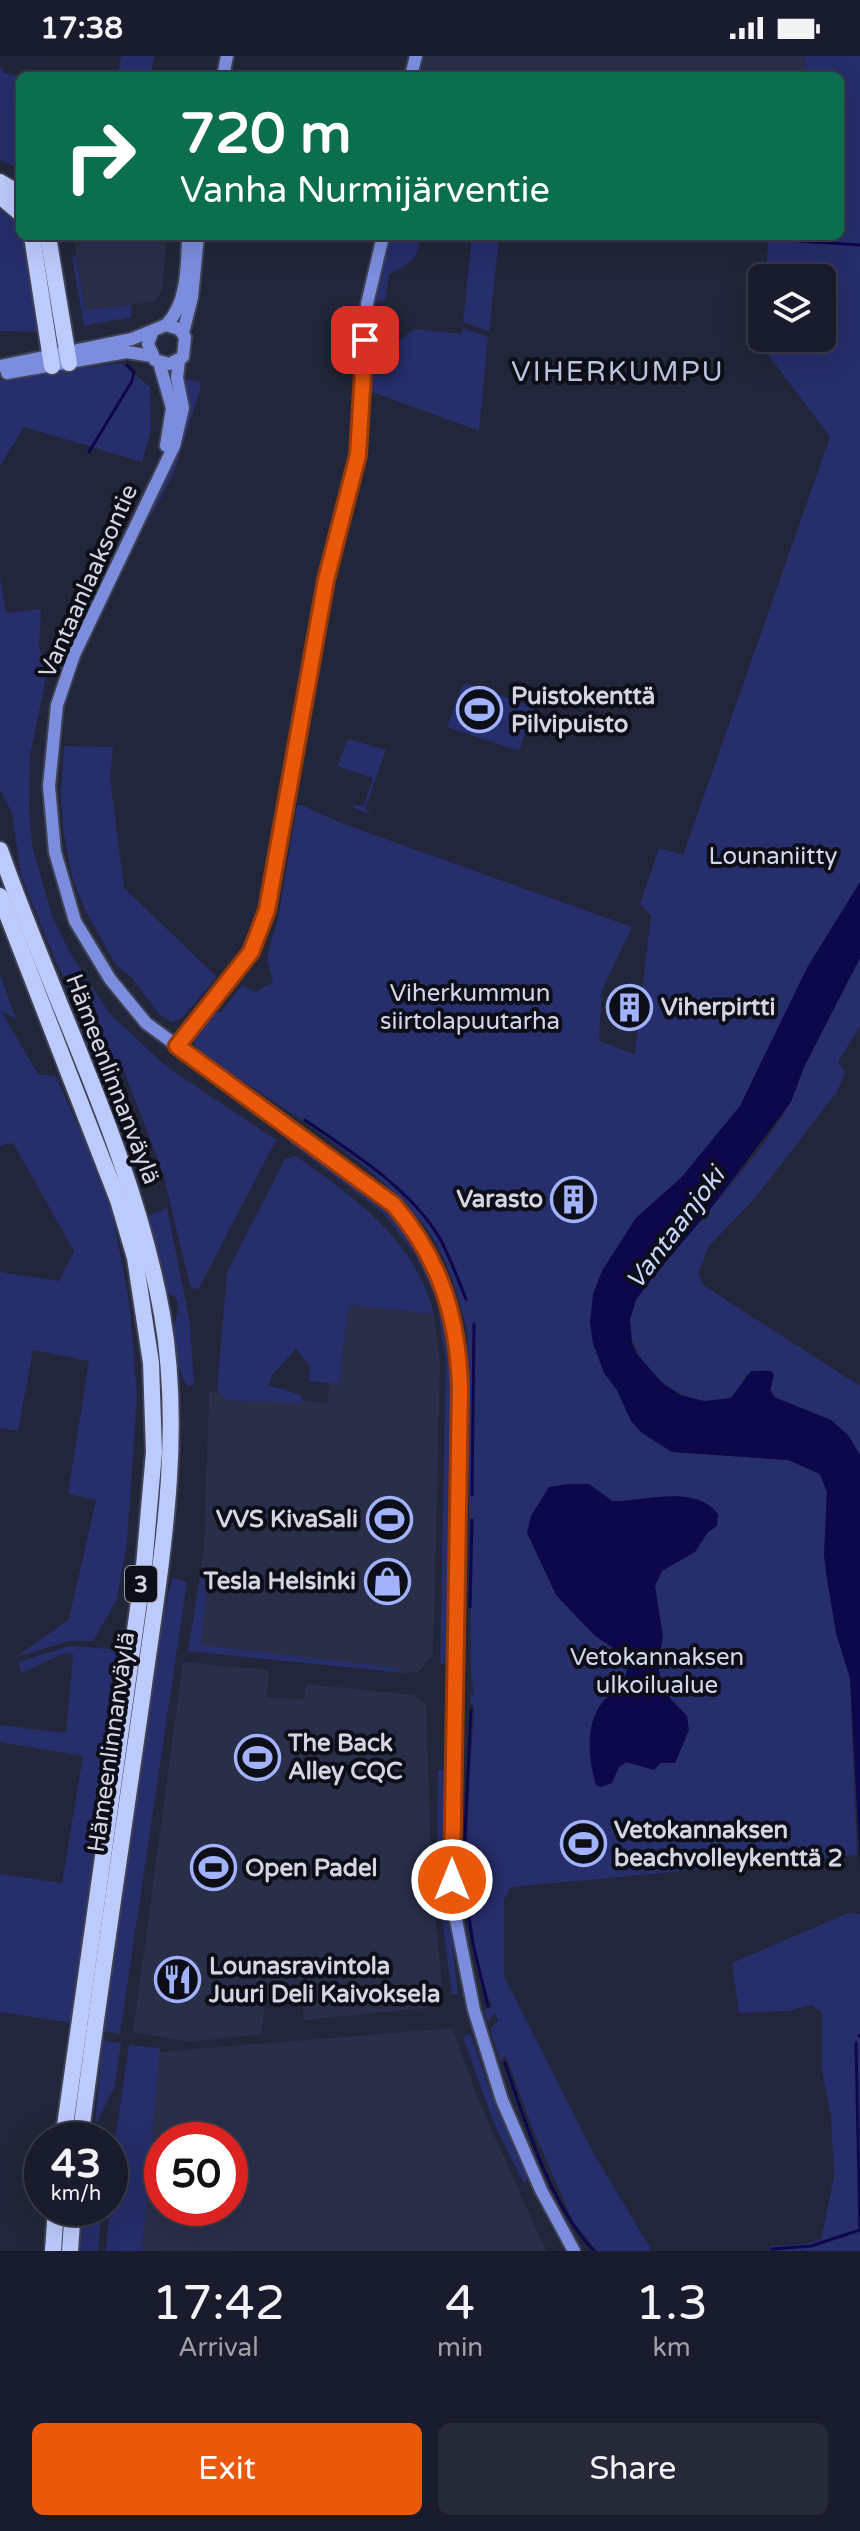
<!DOCTYPE html>
<meta charset="utf-8">
<style>
:root{--surface:#191c2c;--page:#262938;--text:#f1f3f6;--muted:#9fa1a9;--line:#373a48;--accent:#ea580c}
body{margin:0;font-family:"Varela Round",sans-serif;background:var(--page);color:var(--text);height:100vh;display:flex;flex-direction:column;font-size:30px;white-space:nowrap}
*{box-sizing:border-box;margin:0}
p{font-size:26px;color:var(--muted)}
.icon{flex:none;width:44px;height:44px;fill:none;stroke:currentColor;stroke-width:2;stroke-linecap:round;stroke-linejoin:round}
.map{position:relative;height:2195px;overflow:hidden}
.details{display:flex;flex-direction:column;background:var(--surface);flex:1}
.details>*{flex:none}
.hud{position:absolute;left:16px;top:16px;width:828px;height:168px;border-radius:12px;box-shadow:0 8px 32px #0002,0 0 0 2px var(--line);background:#0b6e4f;color:#fff;overflow:hidden}
.tools{position:absolute;left:748px;top:208px;display:grid;gap:16px}
.tools a{display:grid;place-items:center;width:88px;height:88px;border-radius:12px;background:var(--surface);box-shadow:0 8px 32px #0002,0 0 0 2px var(--line);font-size:40px}
.speed{position:absolute;left:24px;top:2066px;display:flex;gap:16px;font-size:40px;font-weight:700;text-align:center}
.speed>*{display:grid;place-content:center;width:104px;height:104px;border-radius:50%;background:var(--surface);box-shadow:0 8px 32px #0002,0 0 0 2px var(--line);line-height:1}
.speed small{font-size:20px;font-weight:400}
.speed .limit{border:12px solid #d22;background:#fff;color:#111}
.pin{position:absolute;display:grid;place-items:center;width:68px;height:68px;color:#fff;margin:-34px;border-radius:16px;box-shadow:0 4px 12px #0006}
.me{position:absolute;width:88px;margin:-44px;rotate:0deg;stroke-linejoin:round;filter:drop-shadow(0 0 6px #0008)}
.turn{display:flex;align-items:center;gap:28px;height:168px;padding:0 32px;font-size:36px}
.turn .icon{width:104px;height:104px;stroke-width:2.5}
.turn b{display:block;font-size:56px;line-height:68px}
.eta{display:flex;justify-content:space-evenly;align-items:center;height:136px;text-align:center}
.eta b{font-size:48px;font-weight:600;line-height:56px}
.action{display:flex;gap:16px;margin-top:auto;padding:16px 32px}
.action a{flex:1;height:92px;border-radius:12px;background:var(--accent);color:#fff;font-size:32px;font-weight:600;line-height:92px;text-align:center}
.action a+a{background:var(--page);color:var(--text)}
.status{display:flex;justify-content:space-between;align-items:center;height:56px;padding:0 40px;background:var(--surface);direction:ltr}
.status svg{height:22px;fill:currentColor}
.map>svg:first-child{display:block}
.built{fill:#2a2f49;fill-rule:evenodd}
.green{fill:#262e6b}
.water{fill:#0d074c}
.lines{fill:none;stroke-linecap:round;stroke-linejoin:round}
.stream{stroke:#0d074c;stroke-width:3}
.secondary-casing{stroke:#3d4255;stroke-width:16}
.highway-casing{stroke:#3d4255;stroke-width:20}
.secondary{stroke:#7c8ddd;stroke-width:12}
.highway{stroke:#bdcafc;stroke-width:16}
.route-casing{stroke:#983908;stroke-width:20}
.route{stroke:#ea580c;stroke-width:14}
.labels{text-anchor:middle;stroke-width:8;stroke-linejoin:round;paint-order:stroke}
.shield{fill:#0d0f18;stroke:#979aa6;stroke-width:2}
.shield-label{font-size:22px;font-weight:bold;fill:#d2d6e3}
.street-label{font-size:24px;fill:#d2d6e3;stroke:#0d0f18}
.poi-label{font-size:24px;font-weight:bold;fill:#d2d6e3;stroke:#0d0f18;text-anchor:start}
.park-label{font-size:24px;fill:#d2d7ec;stroke:#0d0f18}
.water-label{font-size:26px;font-style:italic;fill:#c9d4fd;stroke:#0d0f18}
.quarter-label{font-size:28px;letter-spacing:2px;fill:#bbc2dc;stroke:#0d0f18}
</style>
<div class="status"><b>17:38</b><svg viewBox="0 0 49 12"><path d="M0 12V9h3v3zM5 12V6h3v6zM10 12V3h3v9zM15 12V0h3v12zM26 1h20v11H26zM47 4h2v5h-2z"/></svg></div>
<div class="map">
<svg width="860" height="2195" viewBox="0 0 860 2195">
<rect width="100%" height="100%" fill="#21263a"/>
<g class="built">
<path d="M423,0H806L803,20H420Z"/>
<path d="M73,180H167L162,235L154,246L85,254Z"/>
<path d="M349,1249L434,1258L440,1308L433,1599L418,1616L406,1617L188,1595L204,1493L209,1336L327,1347L329,1327H339Z"/>
<path d="M183,1606L269,1614L267,1641L304,1643L306,1628L414,1639L426,1648L432,1831L442,1927L439,1944L434,1947L426,1952L304,1964L302,1945L273,1943L265,1947L262,1978L190,1986L133,1976Z"/>
<path d="M452,1972L480,2048L546,2195H142L159,1996ZM162,2084H230V2152H162Z"/>
</g>
<g class="green">
<path d="M121,0H154L151,20H118Z"/>
<path d="M806,0H860V826L807,912L740,1050L681,1122L636,1162L602,1215L593,1239L590,1267L604,1317L617,1334L631,1365L642,1377L672,1396L788,1404L820,1418L827,1436L824,1499L827,1523L836,1577L850,1622L857,1799L511,1831L504,1843V1920L594,2098L652,2195H597L573,2166L533,2074L506,2000L500,2005L490,1973L498,1965L495,1957L488,1965L483,1954L492,1951C455,1857 469,1749 474,1651L470,1646V1639H474L471,1617L467,1274C458,1240 447,1200 426,1172C374,1104 270,1045 199,996C184,979 202,966 215,954L221,956L242,929L256,936L273,926L267,901L278,862L297,749H302L341,767L632,871L602,934L599,985L635,998L651,859L640,848L659,792L683,799L830,381L760,288L762,261V282H822V222H765L769,180H840V20H803Z"/>
<path d="M0,11L4,17L21,20L20,113L0,104Z"/>
<path d="M0,146L20,166V180H27L39,276L0,275Z"/>
<path d="M388,180H420C418,204 410,208 389,218L385,244L375,246Z"/>
<path d="M472,180H499L489,275L463,266Z"/>
<path d="M76,200L85,254L131,249V261L84,270L72,201Z"/>
<path d="M463,272L488,281L479,375L372,336L370,309L414,273L461,278Z"/>
<path d="M121,307L150,331L151,374L142,406L24,371L0,410V324Z"/>
<path d="M185,323L201,326L199,337L174,417L146,470L175,397L181,325Z"/>
<path d="M0,522L6,557L41,553L39,591L48,613L30,699L29,755L32,789L52,860L71,899L110,958L167,1011L276,1084L198,1234L190,1230L163,1117L124,1015L119,1006H93L83,983L81,954L56,906L21,819L12,757L0,734Z"/>
<path d="M468,628L534,651L519,695L447,671L462,630Z"/>
<path d="M348,683L386,694L365,753L372,759L353,752L354,748L363,751L373,722L337,710Z"/>
<path d="M64,690L113,691L110,722L124,832L217,921L181,963L172,966L159,958L132,922L116,909L86,856L72,821L63,773L61,735Z"/>
<path d="M860,902V970L838,1006L845,1016L837,1036L755,1142L709,1190L698,1217L703,1229L860,1330V1399L831,1364L779,1346L770,1334L774,1319C766,1310 756,1316 746,1319C726,1385 623,1318 630,1263C634,1230 687,1183 708,1156C736,1121 771,1084 791,1044C796,1033 799,1021 804,1010C821,973 841,938 860,902Z"/>
<path d="M0,918L16,963L1,955L38,1018L56,1020L109,1141L129,1245L137,1338L127,1487L117,1543L93,1585H69L16,1601L69,1563L96,1444L68,1438L89,1305L33,1294L18,1375L0,1372V1216L59,1225L74,1195L13,1087L0,1090Z"/>
<path d="M293,1081C389,1151 431,1174 453,1298L448,1607L440,1608L446,1307L437,1246L416,1200L383,1157L289,1086Z"/>
<path d="M296,1100C355,1142 415,1183 434,1258L349,1249L339,1328L309,1325L310,1310L296,1293L272,1319L269,1329L301,1339L303,1347L225,1344L217,1334L227,1216L285,1103Z"/>
<path d="M167,1152L190,1267L194,1329L187,1330C178,1313 172,1299 173,1279C174,1264 181,1257 176,1241L165,1236L148,1160Z"/>
<path d="M201,1518H208L201,1589L399,1612L397,1616L188,1595Z"/>
<path d="M172,1522L187,1526L120,1978L102,1975L160,1576Z"/>
<path d="M69,1590L124,1594L72,1967L0,1956V1818L62,1827L83,1700L0,1686V1669L66,1677L73,1598L65,1597L22,1617L18,1606Z"/>
<path d="M438,1714H444L445,1722L444,1817L437,1819Z"/>
<path d="M438,1830L446,1832L458,1938L452,1939Z"/>
<path d="M848,1857L860,1858V2195H770V2190L807,2188L821,2183L834,2121L831,2061L822,2014V1957L811,1949L789,1955L739,1957L732,1907Z"/>
<path d="M470,1977L494,2046L527,2120L525,2130L493,2065L463,1981Z"/>
<path d="M102,1984L121,1987L114,2032L95,2069Z"/>
<path d="M129,1989L160,1992L142,2195H106L114,2091Z"/>
<path d="M81,2152H102L98,2195H78Z"/>
</g>
<g class="water">
<path d="M860,826V902L804,1011L791,1046L708,1156L648,1227L636,1244L630,1263L632,1288L637,1298L662,1327L680,1339L704,1345L731,1342L751,1315H771L774,1319L770,1334L774,1341L831,1364L848,1379L860,1399V1809L850,1622L836,1577L827,1523L824,1499L827,1436L820,1418L788,1404L672,1396L642,1377L631,1365L617,1334L604,1317L593,1287L590,1267L593,1239L602,1215L636,1162L681,1122L740,1050L807,912Z"/>
<path d="M568,1428H589L612,1445C643,1446 695,1427 718,1458L717,1470L708,1476L695,1496L662,1515L655,1530L663,1580L658,1609L660,1621L664,1636L687,1660L689,1674L675,1707H661L654,1714L626,1706L619,1711L612,1727L601,1731L596,1729C585,1692 585,1647 624,1630L627,1613L619,1596L594,1579L556,1539L527,1477L531,1460L549,1431Z"/>
</g>
<g class="lines">
<g class="stream">
<path d="M800,185L860,189"/>
<path d="M89,396L132,325L134,316L127,309"/>
<path d="M305,1064C352,1097 408,1130 439,1181C450,1201 458,1223 466,1243"/>
<path d="M472,1439L474,1268"/>
<path d="M470,1551L472,1464"/>
<path d="M471,1654L463,1822L473,1888L488,1950"/>
<path d="M859,1980L860,1979"/>
<path d="M505,2007C527,2070 548,2145 594,2195"/>
<path d="M772,2193L811,2190L860,2174L856,1987"/>
</g>
<defs>
<g id="secondary">
<path d="M223,20L227,0"/>
<path d="M411,20L416,0"/>
<path d="M166,269C188,247 187,209 188,180"/>
<path d="M183,277L192,241L198,180"/>
<path d="M179,304L177,322L183,352L174,390L74,599L57,649L49,730L55,796L75,865L110,923L146,967L394,1149C440,1203 458,1261 460,1332L452,1844L474,1954L502,2044L541,2134L574,2195"/>
<path d="M159,306L172,352L166,390"/>
<path d="M0,310L132,283L166,269L179,273L185,281L183,301L169,308L155,304L148,288L152,277"/>
<path d="M7,317L127,296L152,300"/>
<path d="M177,990L251,896L267,854L326,524L358,399L367,248L383,180"/>
</g>
<g id="highway">
<path d="M0,126L20,138"/>
<path d="M0,140L20,157"/>
<path d="M32,180L52,310"/>
<path d="M48,180L69,307"/>
<path d="M0,794C54,949 133,1096 162,1258C184,1384 160,1512 143,1636C122,1785 99,1934 80,2084"/>
<path d="M0,840L118,1144L135,1202L151,1307L154,1396L144,1510L63,2084"/>
<path d="M53,2195L56,2152"/>
<path d="M70,2195L73,2152"/>
</g>
</defs>
<use href="#secondary" class="secondary-casing"/>
<use href="#highway" class="highway-casing"/>
<use href="#secondary" class="secondary"/>
<use href="#highway" class="highway"/>
</g>
<g class="lines">
<defs>
<path id="route" d="M365,284L358,399L326,524L267,854L251,896L177,990L394,1149C440,1203 458,1261 460,1332L452,1824"/>
</defs>
<use href="#route" class="route-casing"/>
<use href="#route" class="route"/>
</g>
<defs>
<symbol id="stadium-ring" viewBox="-11 -11 22 22"><circle r="9.5" fill="#0d0f18" stroke="#a2b2fd" stroke-width="1.5"/><path d="M0-5a6.5 5 0 1 0 0 10a6.5 5 0 1 0 0-10ZM-3.5-1.8h7v3.6h-7Z" fill="#a2b2fd"/></symbol>
<symbol id="building-ring" viewBox="-11 -11 22 22"><circle r="9.5" fill="#0d0f18" stroke="#a2b2fd" stroke-width="1.5"/><path d="M-4-6H4V6H1V3H-1V6H-4ZM-2.5-4.3h1.7v1.8h-1.7ZM.8-4.3h1.7v1.8H.8ZM-2.5-1h1.7V.8h-1.7ZM.8-1h1.7V.8H.8Z" fill="#a2b2fd"/></symbol>
<symbol id="shop-ring" viewBox="-11 -11 22 22"><circle r="9.5" fill="#0d0f18" stroke="#a2b2fd" stroke-width="1.5"/><path d="M-5-2.5h2.3a2.7 3.5 0 0 1 5.4 0H5L5.5 6h-11ZM-1.5-2.5h3a1.5 2.3 0 0 0-3 0Z" fill="#a2b2fd"/></symbol>
<symbol id="restaurant-ring" viewBox="-11 -11 22 22"><circle r="9.5" fill="#0d0f18" stroke="#a2b2fd" stroke-width="1.5"/><path d="M-5-6h1v4h1v-4h1v4h1v-4h1v5L-1.5 .5V6h-2V.5L-5-1ZM5-6V6H3V1.5H1.5Q1.5-4 5-6Z" fill="#a2b2fd"/></symbol>
</defs>
<g fill-rule="evenodd">
<use href="#stadium-ring" x="454" y="628" width="51" height="51"/>
<use href="#building-ring" x="604" y="926" width="51" height="51"/>
<use href="#building-ring" x="548" y="1118" width="51" height="51"/>
<use href="#stadium-ring" x="364" y="1438" width="51" height="51"/>
<use href="#shop-ring" x="362" y="1500" width="51" height="51"/>
<use href="#stadium-ring" x="232" y="1676" width="51" height="51"/>
<use href="#stadium-ring" x="558" y="1762" width="51" height="51"/>
<use href="#stadium-ring" x="188" y="1786" width="51" height="51"/>
<use href="#restaurant-ring" x="152" y="1898" width="51" height="51"/>
</g>
<g class="labels">
<rect class="shield" x="125" y="1510" width="32" height="36" rx="6"/>
<g class="shield-label">
<text x="141" y="1536">3</text>
</g>
<g class="street-label">
<text transform="translate(88 525) rotate(-66)" y="8">Vantaanlaaksontie</text>
<text transform="translate(113 1023) rotate(69)" y="8">Hämeenlinnanväylä</text>
<text transform="translate(111 1686) rotate(-82)" y="8">Hämeenlinnanväylä</text>
</g>
<g class="poi-label">
<text x="511" y="648">Puistokenttä<tspan x="511" dy="28">Pilvipuisto</tspan></text>
<text x="661" y="959">Viherpirtti</text>
<text x="543" y="1151" text-anchor="end">Varasto</text>
<text x="358" y="1471" text-anchor="end">VVS KivaSali</text>
<text x="356" y="1533" text-anchor="end">Tesla Helsinki</text>
<text x="288" y="1695">The Back<tspan x="288" dy="28">Alley CQC</tspan></text>
<text x="614" y="1782">Vetokannaksen<tspan x="614" dy="28">beachvolleykenttä 2</tspan></text>
<text x="245" y="1820">Open Padel</text>
<text x="209" y="1918">Lounasravintola<tspan x="209" dy="28">Juuri Deli Kaivoksela</tspan></text>
</g>
<g class="park-label">
<text x="773" y="808">Lounaniitty</text>
<text x="470" y="945">Viherkummun<tspan x="470" dy="28">siirtolapuutarha</tspan></text>
<text x="657" y="1609">Vetokannaksen<tspan x="657" dy="28">ulkoilualue</tspan></text>
</g>
<g class="water-label">
<text transform="translate(675 1172) rotate(-53)" y="9">Vantaanjoki</text>
</g>
<g class="quarter-label">
<text x="618" y="325">VIHERKUMPU</text>
</g>
</g>
</svg>
<div class="tools">
<a><svg class="icon" aria-label="layers" viewBox="0 0 24 24"><path d="M12 4l9 5-9 5-9-5zM3 14l9 5 9-5"/></svg></a>
</div>
<div class="speed"><div>43<small>km/h</small></div><div class="limit">50</div></div>
<div class="pin" style="left:365px;top:284px;background:#d93025"><svg class="icon" aria-label="arrive" viewBox="0 0 24 24"><path d="M6 21V4h12l-3 4 3 4H6"/></svg></div>
<svg class="me" style="left:452px;top:1824px" viewBox="-20 -20 40 40"><circle r="17" fill="#ea580c" stroke="#fff" stroke-width="3"/><path d="M0-11L8 9 0 5-8 9z" fill="#fff"/></svg>
<div class="hud">
<div class="turn"><svg class="icon" aria-label="right" viewBox="0 0 24 24"><path d="M7 20v-9h11M14 6l5 5-5 5"/></svg><div><b>720 m</b>Vanha Nurmijärventie</div></div>
</div>
</div>
<section class="details">
<div class="eta">
<div><b>17:42</b><p>Arrival</p></div>
<div><b>4</b><p>min</p></div>
<div><b>1.3</b><p>km</p></div>
</div>
<div class="action"><a>Exit</a><a>Share</a></div>
</section>
